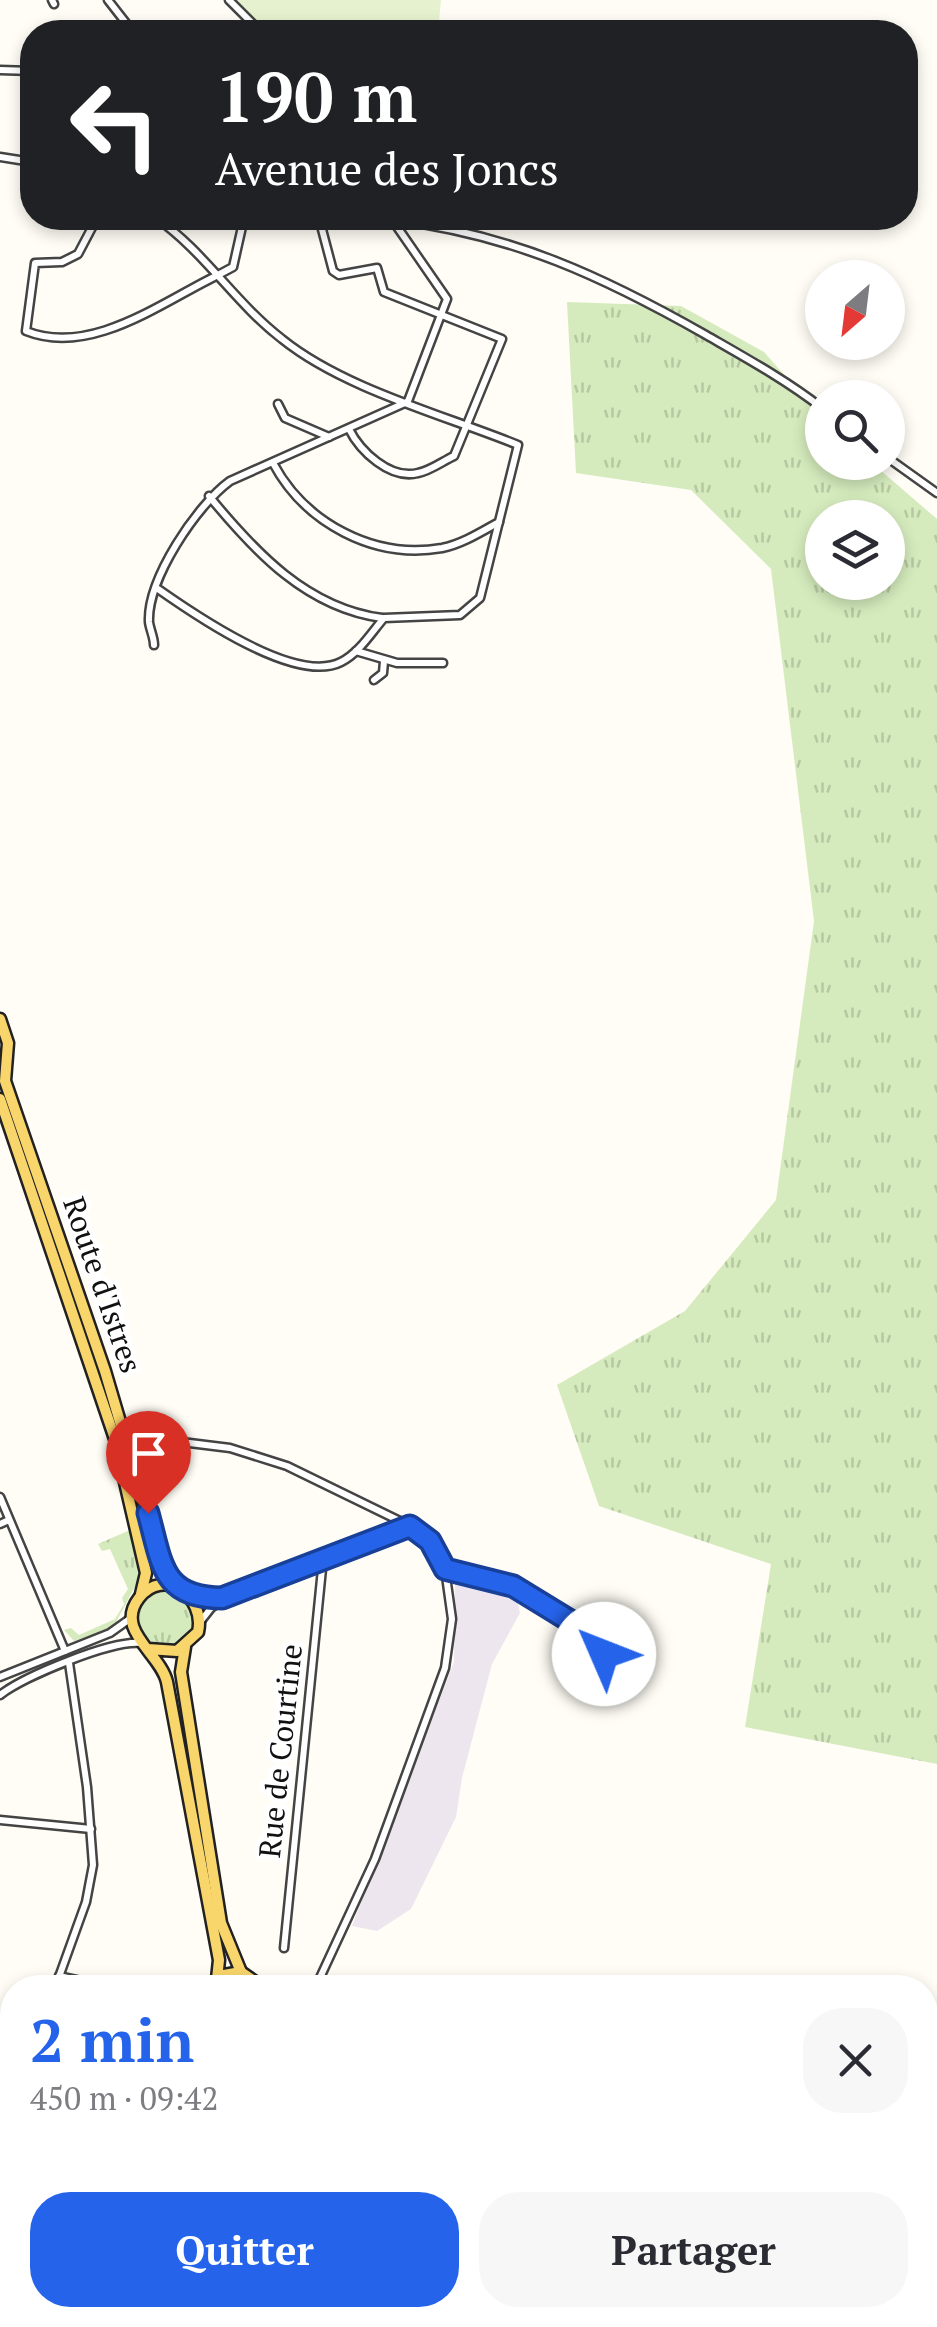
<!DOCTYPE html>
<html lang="fr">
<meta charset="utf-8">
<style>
:root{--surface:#fff;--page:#f7f7f7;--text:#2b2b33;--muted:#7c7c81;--accent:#2563eb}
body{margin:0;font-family:"PT Serif",serif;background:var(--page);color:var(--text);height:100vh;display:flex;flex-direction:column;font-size:38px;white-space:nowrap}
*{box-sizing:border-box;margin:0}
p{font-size:32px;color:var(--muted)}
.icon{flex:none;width:55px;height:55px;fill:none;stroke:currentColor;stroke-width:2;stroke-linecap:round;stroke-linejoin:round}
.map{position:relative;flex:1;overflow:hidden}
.panel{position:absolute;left:0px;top:1975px;width:938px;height:352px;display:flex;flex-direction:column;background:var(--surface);border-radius:40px 40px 0 0;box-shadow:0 5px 15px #0003}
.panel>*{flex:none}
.hud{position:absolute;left:20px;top:20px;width:898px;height:210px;border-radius:40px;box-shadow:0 5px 15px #0003;background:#202124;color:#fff;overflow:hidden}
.needle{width:65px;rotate:208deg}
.controls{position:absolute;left:805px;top:260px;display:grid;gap:20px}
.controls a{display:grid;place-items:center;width:100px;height:100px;border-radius:50%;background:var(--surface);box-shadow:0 5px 15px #0003;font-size:50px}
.pin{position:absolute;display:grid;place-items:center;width:85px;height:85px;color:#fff;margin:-102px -42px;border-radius:50% 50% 50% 0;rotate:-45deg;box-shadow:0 0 10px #0007}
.pin .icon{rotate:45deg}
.me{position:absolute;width:110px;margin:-55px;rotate:314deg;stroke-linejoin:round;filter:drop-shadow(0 0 8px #0008)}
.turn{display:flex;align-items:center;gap:35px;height:210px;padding:0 30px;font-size:45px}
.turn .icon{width:130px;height:130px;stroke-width:2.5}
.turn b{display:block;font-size:70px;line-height:85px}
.round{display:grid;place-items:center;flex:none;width:105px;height:105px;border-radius:40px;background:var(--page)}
.overview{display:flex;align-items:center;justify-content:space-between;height:170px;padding:0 30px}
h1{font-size:60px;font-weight:700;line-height:75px;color:var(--accent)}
.action{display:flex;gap:20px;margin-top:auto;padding:20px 30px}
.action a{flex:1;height:115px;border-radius:40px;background:var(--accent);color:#fff;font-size:40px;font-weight:700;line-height:115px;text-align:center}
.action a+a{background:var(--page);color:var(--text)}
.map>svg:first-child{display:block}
.industrial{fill:#eee6ef}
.grass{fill:url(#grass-tufts);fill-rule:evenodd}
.pitch{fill:#e6f2cf}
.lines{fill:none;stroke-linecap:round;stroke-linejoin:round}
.street-casing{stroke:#444;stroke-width:11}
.primary-casing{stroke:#222;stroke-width:15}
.street{stroke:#fff;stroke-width:6}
.primary{stroke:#f9d66b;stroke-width:10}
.route-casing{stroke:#184099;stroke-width:25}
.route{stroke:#2563eb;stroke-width:18}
.labels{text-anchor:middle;stroke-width:10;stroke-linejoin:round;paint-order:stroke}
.street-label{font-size:30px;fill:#111;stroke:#fff}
</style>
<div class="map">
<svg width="937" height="2327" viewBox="0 0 937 2327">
<defs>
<pattern id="grass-tufts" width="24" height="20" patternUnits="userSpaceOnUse" patternTransform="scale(2.5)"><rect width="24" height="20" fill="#d5ebbd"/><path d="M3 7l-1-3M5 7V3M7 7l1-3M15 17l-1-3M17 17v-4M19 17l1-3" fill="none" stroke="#b6c8a1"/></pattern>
</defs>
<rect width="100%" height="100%" fill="#fffdf5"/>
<path class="industrial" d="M455,1581L517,1600L520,1613L492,1664L462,1778L456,1817L411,1909L377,1931L352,1926L454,1662Z"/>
<g class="grass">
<path d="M567,302L681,306L764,352L822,418V462L872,463L937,519V1764L745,1727L771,1564L599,1506L557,1385L685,1311L776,1200L814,921L771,569L691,490L576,473ZM822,518H888V582H822Z"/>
<path d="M130,1530L139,1579L113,1628L74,1641L64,1630L71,1628L79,1635L115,1619L124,1604L122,1598L128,1589L110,1549L102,1551L98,1544Z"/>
<circle cx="165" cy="1619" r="28"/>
</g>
<path class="pitch" d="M236,0H441L438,32H267Z"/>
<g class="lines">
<defs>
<g id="street">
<path d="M52,0L54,4"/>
<path d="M108,0L133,32"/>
<path d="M229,0L261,32"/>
<path d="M0,70L32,71"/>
<path d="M0,157L32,162"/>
<path d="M97,218L78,254L62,262L35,263L26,331C91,357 162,302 218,275L233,267L244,218"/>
<path d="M156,218C204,251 235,303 282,339C344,389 444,415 518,445L480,598L460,615L384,618C371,633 359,653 341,662C296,685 195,615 158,589"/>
<path d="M319,218L333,271L339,275L377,268L384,292L502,339L454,456C443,461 430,471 418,473C390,480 360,451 349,429"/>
<path d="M391,218L447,299L408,401"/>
<path d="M393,220C512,234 604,277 706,335C746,358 786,380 822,408"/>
<path d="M278,404L285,418L329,437"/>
<path d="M888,458L937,493"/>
<path d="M273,463C305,523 374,560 442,548C462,544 481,532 499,522"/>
<path d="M209,496C255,552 307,608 382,618"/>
<path d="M154,645C154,637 150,630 149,622C147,579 197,505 230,481L407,402"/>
<path d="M356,651L397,663H443"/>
<path d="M374,680L383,673L384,661"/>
<path d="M125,1435L230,1448L287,1466L410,1526L430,1541L445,1569L452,1619L445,1668L375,1859L318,1982"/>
<path d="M0,1497L65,1651"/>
<path d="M0,1524L9,1520"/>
<path d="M445,1569L513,1586L598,1639L604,1654L590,1676L591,1684"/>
<path d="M191,1596L221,1598"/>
<path d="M200,1622L211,1608L234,1593L408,1526"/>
<path d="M0,1677L110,1633L131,1618"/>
<path d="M0,1695C25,1676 111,1640 141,1643"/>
<path d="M0,1820L91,1829"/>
<path d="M284,1948L323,1559"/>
<path d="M59,1976L114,1988"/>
<path d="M55,1988L86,1902L93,1865L87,1787L69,1663"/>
<path d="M0,2145L12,2110"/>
<path d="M0,2219L12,2222"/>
<path d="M13,2327L22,2315"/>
</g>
<g id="primary">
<path d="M0,1019L8,1043L5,1081L105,1371L164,1571L175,1587"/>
<path d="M0,1099L115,1439L146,1573L141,1594"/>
<path d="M185,1647L181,1672L221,1923L241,1972"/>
<path d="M148,1649L177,1651L198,1632C206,1597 164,1566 139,1598C114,1630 160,1653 167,1682L219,1960L217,1979"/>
<path d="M210,1988L224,1975L241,1972L264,1988"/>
<path d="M280,2315L283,2327"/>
<path d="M292,2315L295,2327"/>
</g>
</defs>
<use href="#street" class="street-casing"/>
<use href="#primary" class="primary-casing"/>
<use href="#street" class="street"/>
<use href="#primary" class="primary"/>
</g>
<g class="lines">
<defs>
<path id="route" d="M148,1513C162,1563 161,1598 222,1598L410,1526L430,1541L445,1569L513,1586L598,1638L604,1654"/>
</defs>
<use href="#route" class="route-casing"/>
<use href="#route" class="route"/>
</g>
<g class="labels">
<g class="street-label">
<text transform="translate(102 1285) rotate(71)" y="10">Route d'Istres</text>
<text transform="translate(281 1751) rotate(-84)" y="10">Rue de Courtine</text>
</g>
</g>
</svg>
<div class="controls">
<a><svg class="needle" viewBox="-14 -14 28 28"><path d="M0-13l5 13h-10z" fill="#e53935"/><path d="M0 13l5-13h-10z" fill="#7c7c81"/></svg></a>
<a><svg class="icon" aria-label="search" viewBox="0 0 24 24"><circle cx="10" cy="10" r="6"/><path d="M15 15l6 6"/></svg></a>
<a><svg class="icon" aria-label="layers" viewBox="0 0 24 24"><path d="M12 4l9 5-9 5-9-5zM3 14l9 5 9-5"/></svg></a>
</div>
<div class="pin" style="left:148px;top:1513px;background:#d93025"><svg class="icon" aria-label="arrive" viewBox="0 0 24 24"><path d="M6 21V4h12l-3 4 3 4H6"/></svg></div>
<svg class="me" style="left:604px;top:1654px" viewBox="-20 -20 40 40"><circle r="19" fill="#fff"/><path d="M0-13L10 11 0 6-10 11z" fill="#2563eb"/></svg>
<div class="hud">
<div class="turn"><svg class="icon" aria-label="left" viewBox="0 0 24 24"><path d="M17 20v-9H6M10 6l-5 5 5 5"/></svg><div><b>190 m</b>Avenue des Joncs</div></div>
</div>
<section class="panel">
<div class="overview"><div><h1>2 min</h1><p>450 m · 09:42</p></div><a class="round"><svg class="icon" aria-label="close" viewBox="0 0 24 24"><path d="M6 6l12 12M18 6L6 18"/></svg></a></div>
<div class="action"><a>Quitter</a><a>Partager</a></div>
</section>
</div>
